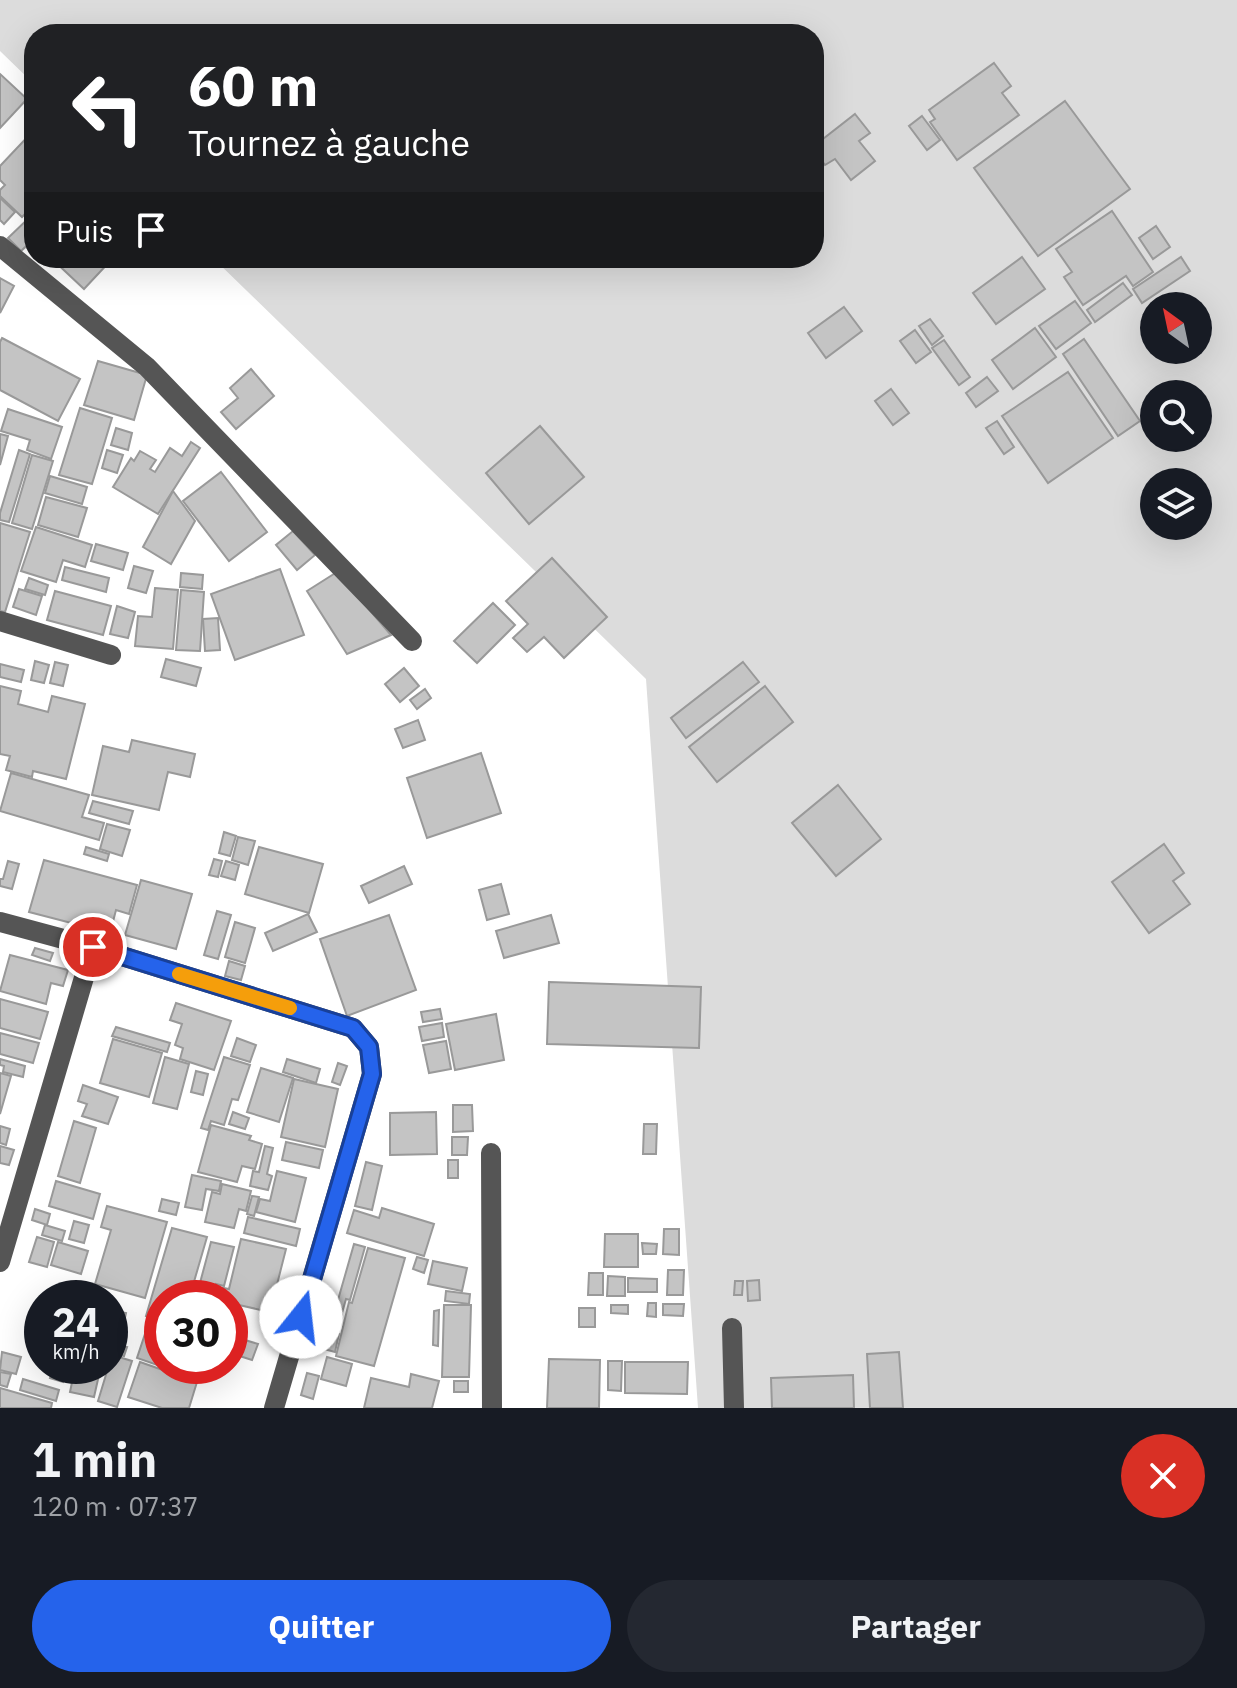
<!DOCTYPE html>
<html lang="fr">
<meta charset="utf-8">
<style>
:root{--surface:#171b24;--page:#242831;--text:#f1f3f6;--muted:#9ea1a6;--accent:#2563eb}
body{margin:0;font-family:"IBM Plex Sans",sans-serif;background:var(--page);color:var(--text);height:100vh;display:flex;flex-direction:column;font-size:30px;white-space:nowrap}
*{box-sizing:border-box;margin:0}
p{font-size:26px;color:var(--muted)}
.icon{flex:none;width:44px;height:44px;fill:none;stroke:currentColor;stroke-width:2;stroke-linecap:round;stroke-linejoin:round}
.map{position:relative;height:1408px;overflow:hidden}
.details{display:flex;flex-direction:column;background:var(--surface);flex:1}
.details>*{flex:none}
.banner{position:absolute;left:24px;top:24px;width:800px;height:244px;border-radius:32px;box-shadow:0 8px 32px #0002;background:#202124;color:#fff;overflow:hidden}
.needle{width:52px;rotate:327deg}
.buttons{position:absolute;left:1140px;top:292px;display:grid;gap:16px}
.buttons a{display:grid;place-items:center;width:72px;height:72px;border-radius:50%;background:var(--surface);box-shadow:0 8px 32px #0002;font-size:40px}
.speed{position:absolute;left:24px;top:1280px;display:flex;gap:16px;font-size:40px;font-weight:700;text-align:center}
.speed>*{display:grid;place-content:center;width:104px;height:104px;border-radius:50%;background:var(--surface);box-shadow:0 8px 32px #0002;line-height:1}
.speed small{font-size:20px;font-weight:400}
.speed .limit{border:12px solid #d22;background:#fff;color:#111}
.pin{position:absolute;display:grid;place-items:center;width:68px;height:68px;color:#fff;margin:-34px;border:4px solid #fff;border-radius:50%;box-shadow:0 2px 8px #0007}
.me{position:absolute;width:88px;margin:-44px;rotate:16deg;stroke-linejoin:round;filter:drop-shadow(0 0 6px #0008)}
.turn{display:flex;align-items:center;gap:28px;height:168px;padding:0 32px;font-size:36px}
.turn .icon{width:104px;height:104px;stroke-width:2.5}
.turn b{display:block;font-size:56px;line-height:68px}
.then{display:flex;align-items:center;height:76px;padding:0 32px;background:#0003;gap:16px;font-size:30px}
.round{display:grid;place-items:center;flex:none;width:84px;height:84px;border-radius:42px;background:var(--page)}
.head{display:flex;align-items:center;justify-content:space-between;height:136px;padding:0 32px}
h1{font-size:48px;font-weight:800;line-height:60px}
.cta{display:flex;gap:16px;margin-top:auto;padding:16px 32px}
.cta a{flex:1;height:92px;border-radius:48px;background:var(--accent);color:#fff;font-size:32px;font-weight:800;line-height:92px;text-align:center}
.cta a+a{background:var(--page);color:var(--text)}
.map>svg:first-child{display:block}
.green{fill:#dcdcdc;fill-rule:evenodd}
.building{fill:#c4c4c4;stroke:#999;stroke-width:2}
.lines{fill:none;stroke-linecap:round;stroke-linejoin:round}
.minor{stroke:#555;stroke-width:20}
.route-casing{stroke:#184099;stroke-width:20}
.route{stroke:#2563eb;stroke-width:14}
.slow{stroke:#f59e0b;stroke-width:14}
</style>
<div class="map">
<svg width="1237" height="1408" viewBox="0 0 1237 1408">
<rect width="100%" height="100%" fill="#fff"/>
<path class="green" d="M0,0H1237V1408H698L646,679L213,258H814V34H34V84L0,51ZM1154,306H1198V350H1154ZM1154,394H1198V438H1154ZM1154,482H1198V526H1154Z"/>
<g class="building">
<path d="M994,63L1011,86L1002,93L1019,115L957,160L930,122L935,119L929,110Z"/>
<path d="M0,74L27,99L0,128Z"/>
<path d="M1065,101L1130,189L1038,256L974,168Z"/>
<path d="M855,114L870,133L859,141L875,161L851,180L835,159L825,165L814,150V146Z"/>
<path d="M922,116L940,140L927,150L909,126Z"/>
<path d="M34,130V211L31,208L22,217L0,196V190L5,185L0,180V166Z"/>
<path d="M0,198L15,212L4,224L0,220Z"/>
<path d="M1112,211L1153,272L1133,286L1126,276L1083,305L1064,277L1072,272L1056,249Z"/>
<path d="M33,214L34,239L21,251L8,238Z"/>
<path d="M1156,226L1170,247L1153,259L1139,238Z"/>
<path d="M1022,257L1045,289L996,324L973,293Z"/>
<path d="M1181,257L1190,271L1142,303L1133,289Z"/>
<path d="M51,258H113L84,289Z"/>
<path d="M0,278L14,286L0,313Z"/>
<path d="M1123,283L1132,295L1095,322L1087,310Z"/>
<path d="M1075,301L1091,323L1056,349L1039,326Z"/>
<path d="M844,307L862,331L826,358L808,333Z"/>
<path d="M930,319L943,336L932,345L919,326Z"/>
<path d="M1035,328L1056,357L1013,389L992,360Z"/>
<path d="M915,330L931,352L916,363L900,341Z"/>
<path d="M2,338L80,379L58,421L0,390V342Z"/>
<path d="M1084,339L1140,421L1118,436L1063,354Z"/>
<path d="M944,340L970,377L959,385L932,348Z"/>
<path d="M98,361L147,375L134,420L84,405Z"/>
<path d="M251,369L274,396L236,429L221,412L238,398L230,388Z"/>
<path d="M1068,372L1113,438L1048,483L1002,416Z"/>
<path d="M987,377L998,391L976,407L966,393Z"/>
<path d="M891,389L909,413L893,425L875,401Z"/>
<path d="M80,408L112,418L92,484L59,475Z"/>
<path d="M8,409L62,427L51,459L27,450L30,440L1,431Z"/>
<path d="M997,421L1014,447L1004,454L986,428Z"/>
<path d="M540,426L584,477L529,524L486,473Z"/>
<path d="M116,428L132,433L128,450L111,445Z"/>
<path d="M0,434L8,436L0,465Z"/>
<path d="M191,442L200,448L158,514L113,487L131,458L134,461L140,451L156,460L150,469L155,472L170,448L182,456Z"/>
<path d="M19,450L30,454L9,522L0,520V513Z"/>
<path d="M107,450L123,455L117,473L102,468Z"/>
<path d="M32,455L53,461L32,529L12,523Z"/>
<path d="M221,472L267,532L229,561L183,501Z"/>
<path d="M50,476L87,487L82,504L45,493Z"/>
<path d="M173,491L195,521L171,564L143,547Z"/>
<path d="M46,497L87,508L78,537L38,525Z"/>
<path d="M0,523L30,532L5,612L0,611Z"/>
<path d="M36,527L92,545L85,567L63,560L56,582L21,571Z"/>
<path d="M293,531L315,555L297,570L276,545Z"/>
<path d="M96,544L128,553L123,570L91,561Z"/>
<path d="M552,558L607,617L564,658L544,637L527,652L513,638L528,624L506,601Z"/>
<path d="M134,566L153,571L146,593L128,588Z"/>
<path d="M65,567L109,578L106,592L62,580Z"/>
<path d="M280,569L304,635L235,660L211,594Z"/>
<path d="M337,572L391,635L347,654L307,591Z"/>
<path d="M181,573L203,575L202,589L180,587Z"/>
<path d="M29,578L48,585L45,595L25,589Z"/>
<path d="M155,588L178,590L173,649L135,646L138,616L152,617Z"/>
<path d="M19,589L42,596L36,615L13,607Z"/>
<path d="M181,590L204,592L200,651L176,650Z"/>
<path d="M55,591L111,606L103,635L47,620Z"/>
<path d="M493,603L515,625L477,663L454,641Z"/>
<path d="M117,606L135,612L128,638L110,634Z"/>
<path d="M218,618L220,650L205,651L203,619Z"/>
<path d="M166,659L201,668L196,686L161,677Z"/>
<path d="M35,661L49,665L44,683L31,680Z"/>
<path d="M55,662L68,665L63,686L50,683Z"/>
<path d="M743,662L759,682L686,738L671,718Z"/>
<path d="M0,664L24,670L21,682L0,677Z"/>
<path d="M404,668L419,686L400,702L385,684Z"/>
<path d="M0,686L21,691L18,704L48,712L52,696L85,704L66,779L33,771L32,777L6,770L10,756L0,754Z"/>
<path d="M765,686L793,722L717,782L689,747Z"/>
<path d="M425,689L431,698L417,709L410,700Z"/>
<path d="M418,720L425,740L403,748L395,729Z"/>
<path d="M132,740L195,754L190,777L168,772L159,810L92,795L103,746L129,752Z"/>
<path d="M481,753L501,813L427,838L407,778Z"/>
<path d="M11,773L89,795L82,817L104,823L99,840L0,811Z"/>
<path d="M838,785L881,839L836,876L792,823Z"/>
<path d="M93,801L133,811L129,824L89,813Z"/>
<path d="M107,824L130,830L122,856L100,849Z"/>
<path d="M224,832L236,836L230,856L219,853Z"/>
<path d="M238,837L255,841L248,865L232,860Z"/>
<path d="M1164,844L1184,873L1173,881L1190,904L1149,933L1112,882Z"/>
<path d="M86,847L109,854L107,861L84,854Z"/>
<path d="M259,847L323,864L309,913L245,894Z"/>
<path d="M214,859L222,861L218,877L209,875Z"/>
<path d="M44,860L137,885L129,914L116,910L110,933L29,912Z"/>
<path d="M8,861L19,864L12,889L0,886V879H3Z"/>
<path d="M226,861L239,865L235,880L221,876Z"/>
<path d="M404,866L412,884L369,903L361,886Z"/>
<path d="M141,880L192,894L176,949L125,935Z"/>
<path d="M501,884L509,914L487,920L479,890Z"/>
<path d="M217,911L231,915L218,959L204,955Z"/>
<path d="M308,914L317,932L273,951L265,933Z"/>
<path d="M389,915L416,990L347,1016L320,939Z"/>
<path d="M551,915L559,943L504,958L496,931Z"/>
<path d="M235,922L255,928L245,963L225,957Z"/>
<path d="M35,948L53,953L50,961L32,955Z"/>
<path d="M10,955L68,970L63,986L51,983L46,1004L0,991Z"/>
<path d="M229,961L245,966L241,980L225,976Z"/>
<path d="M549,982L701,987L699,1048L547,1044Z"/>
<path d="M0,999L48,1012L40,1039L0,1028Z"/>
<path d="M176,1003L231,1021L214,1070L180,1059L183,1048L175,1045L182,1024L170,1020Z"/>
<path d="M440,1009L442,1019L423,1022L421,1012Z"/>
<path d="M496,1014L504,1060L455,1070L446,1024Z"/>
<path d="M442,1023L444,1037L422,1041L419,1027Z"/>
<path d="M116,1027L170,1043L167,1052L112,1036Z"/>
<path d="M0,1033L39,1043L33,1063L0,1054Z"/>
<path d="M237,1038L256,1045L250,1062L231,1056Z"/>
<path d="M113,1039L162,1053L149,1097L100,1083Z"/>
<path d="M446,1041L451,1069L429,1073L423,1045Z"/>
<path d="M165,1057L189,1064L177,1109L153,1103Z"/>
<path d="M224,1057L250,1065L238,1100L232,1099L224,1125L211,1121L208,1130L201,1128Z"/>
<path d="M0,1059L25,1066L23,1077L3,1072L4,1066L0,1065Z"/>
<path d="M287,1059L320,1069L316,1083L283,1072Z"/>
<path d="M338,1063L347,1066L340,1085L332,1082Z"/>
<path d="M261,1068L293,1078L279,1122L247,1112Z"/>
<path d="M196,1071L208,1074L203,1095L191,1092Z"/>
<path d="M0,1073L11,1076L0,1114Z"/>
<path d="M294,1079L338,1089L325,1147L281,1137Z"/>
<path d="M83,1085L118,1097L108,1124L82,1116L87,1104L78,1101Z"/>
<path d="M453,1105H472L473,1131L453,1132Z"/>
<path d="M233,1112L249,1118L245,1129L229,1124Z"/>
<path d="M436,1112L437,1154L390,1155V1113Z"/>
<path d="M74,1121L96,1128L80,1183L58,1176Z"/>
<path d="M644,1124H657L656,1154H643Z"/>
<path d="M211,1125L251,1136L249,1140L262,1144L255,1169L242,1166L237,1182L198,1172Z"/>
<path d="M0,1126L10,1129L6,1145L0,1143Z"/>
<path d="M452,1137H468L467,1155H452Z"/>
<path d="M286,1142L323,1150L319,1168L282,1160Z"/>
<path d="M0,1146L14,1150L9,1165L0,1163Z"/>
<path d="M265,1146L273,1148L267,1174L272,1176L268,1190L250,1186L253,1171L259,1172Z"/>
<rect x="448" y="1160" width="10" height="18"/>
<path d="M366,1162L382,1166L372,1210L355,1206Z"/>
<path d="M277,1171L306,1178L295,1222L256,1212L260,1199L270,1201Z"/>
<path d="M192,1175L221,1181L219,1191L206,1189L202,1210L185,1207Z"/>
<path d="M56,1181L100,1194L93,1219L49,1206Z"/>
<path d="M222,1184L251,1191L246,1211L239,1209L234,1228L205,1222L212,1192L220,1194Z"/>
<path d="M252,1196L259,1197L254,1216L247,1214Z"/>
<path d="M162,1199L179,1203L176,1215L159,1211Z"/>
<path d="M107,1206L167,1222L145,1298L95,1284L111,1230L101,1227Z"/>
<path d="M382,1208L434,1224L424,1256L347,1233L354,1210L379,1218Z"/>
<path d="M35,1209L50,1214L47,1225L32,1220Z"/>
<path d="M248,1217L300,1229L296,1246L244,1233Z"/>
<path d="M74,1221L89,1225L84,1243L69,1239Z"/>
<path d="M45,1225L65,1231L62,1241L42,1235Z"/>
<path d="M172,1228L207,1237L191,1292L195,1293L193,1298H162V1321L146,1316Z"/>
<path d="M664,1229H679V1255L663,1254Z"/>
<path d="M605,1234H638V1267H604Z"/>
<path d="M37,1237L54,1242L47,1267L29,1262Z"/>
<path d="M241,1239L286,1249L270,1312L230,1303V1298H220L223,1288L229,1289Z"/>
<path d="M58,1242L88,1251L81,1274L51,1265Z"/>
<path d="M211,1242L234,1247L224,1286L216,1284L213,1298L197,1294Z"/>
<path d="M642,1243L657,1244L656,1254H643Z"/>
<path d="M354,1244L365,1247L350,1300L346,1299L336,1334H339L335,1352L324,1349Z"/>
<path d="M368,1248L405,1258L374,1366L336,1356L349,1302L352,1303Z"/>
<path d="M417,1257L428,1260L424,1273L413,1269Z"/>
<path d="M433,1261L467,1268L462,1291L428,1284Z"/>
<path d="M668,1270H684L683,1295H667Z"/>
<path d="M589,1273H603V1295H588Z"/>
<path d="M608,1276L625,1277V1296H607Z"/>
<path d="M628,1278L657,1279V1292H628Z"/>
<path d="M759,1280L760,1300L748,1301L747,1281Z"/>
<path d="M735,1281H743L742,1295H734Z"/>
<path d="M446,1291L470,1294L469,1304L445,1301Z"/>
<path d="M648,1303H656V1317L647,1316Z"/>
<path d="M663,1304H684L683,1316L663,1315Z"/>
<path d="M444,1305H471L469,1377H442Z"/>
<path d="M611,1305H628V1314L611,1313Z"/>
<rect x="579" y="1308" width="16" height="19"/>
<path d="M110,1310L126,1313L119,1346L127,1347L124,1356L110,1353Z"/>
<path d="M439,1310L438,1346L433,1345L434,1311Z"/>
<path d="M42,1312V1356L31,1353Z"/>
<path d="M150,1319L162,1323V1366H193L189,1376L137,1358Z"/>
<path d="M232,1336L258,1344L252,1360L230,1353Z"/>
<path d="M2,1352L21,1357L16,1374L0,1370Z"/>
<path d="M899,1352L903,1408H870L867,1354Z"/>
<path d="M112,1355L132,1361L117,1407L98,1401Z"/>
<path d="M327,1357L352,1364L346,1386L321,1379Z"/>
<path d="M549,1359L600,1360L599,1408H547Z"/>
<path d="M608,1361H622L621,1391L608,1390Z"/>
<path d="M140,1362L197,1382L189,1408H162L128,1397Z"/>
<path d="M625,1362H688L687,1394L625,1393Z"/>
<path d="M54,1366L67,1367L63,1382L50,1378Z"/>
<path d="M91,1366H101L94,1397L70,1392L75,1368L90,1371Z"/>
<path d="M0,1372L11,1374L7,1387L0,1385Z"/>
<path d="M307,1373L319,1376L313,1399L301,1395Z"/>
<path d="M411,1374L439,1381L432,1408H364L371,1378L409,1387Z"/>
<path d="M853,1375L854,1408H772L771,1378Z"/>
<path d="M23,1379L59,1390L56,1401L20,1390Z"/>
<rect x="454" y="1381" width="14" height="11"/>
<path d="M0,1388L52,1403L51,1408H0Z"/>
</g>
<g class="lines">
<g class="minor">
<path d="M0,246L147,367L412,641"/>
<path d="M0,621L111,655"/>
<path d="M0,922L93,947L353,1028L369,1047L372,1074L274,1408"/>
<path d="M491,1153L492,1408"/>
<path d="M0,1262L93,947"/>
<path d="M732,1328L734,1408"/>
</g>
</g>
<g class="lines">
<defs>
<path id="route" d="M93,947L353,1028L369,1047L372,1074L301,1317"/>
</defs>
<use href="#route" class="route-casing"/>
<use href="#route" class="route"/>
<path class="slow" d="M179,974L290,1008"/>
</g>
</svg>
<div class="buttons">
<a><svg class="needle" viewBox="-14 -14 28 28"><path d="M0-13l5 13h-10z" fill="#e53935"/><path d="M0 13l5-13h-10z" fill="#9ea1a6"/></svg></a>
<a><svg class="icon" aria-label="search" viewBox="0 0 24 24"><circle cx="10" cy="10" r="6"/><path d="M15 15l6 6"/></svg></a>
<a><svg class="icon" aria-label="layers" viewBox="0 0 24 24"><path d="M12 4l9 5-9 5-9-5zM3 14l9 5 9-5"/></svg></a>
</div>
<div class="speed"><div>24<small>km/h</small></div><div class="limit">30</div></div>
<div class="pin" style="left:93px;top:947px;background:#d93025"><svg class="icon" aria-label="arrive" viewBox="0 0 24 24"><path d="M6 21V4h12l-3 4 3 4H6"/></svg></div>
<svg class="me" style="left:301px;top:1317px" viewBox="-20 -20 40 40"><circle r="19" fill="#fff"/><path d="M0-13L10 11 0 6-10 11z" fill="#2563eb"/></svg>
<div class="banner">
<div class="turn"><svg class="icon" aria-label="left" viewBox="0 0 24 24"><path d="M17 20v-9H6M10 6l-5 5 5 5"/></svg><div><b>60 m</b>Tournez à gauche</div></div>
<div class="then">Puis<svg class="icon" aria-label="arrive" viewBox="0 0 24 24"><path d="M6 21V4h12l-3 4 3 4H6"/></svg></div>
</div>
</div>
<section class="details">
<div class="head"><div><h1>1 min</h1><p>120 m · 07:37</p></div><a class="round" style="background:#d93025;color:#fff"><svg class="icon" aria-label="close" viewBox="0 0 24 24"><path d="M6 6l12 12M18 6L6 18"/></svg></a></div>
<div class="cta"><a>Quitter</a><a>Partager</a></div>
</section>
